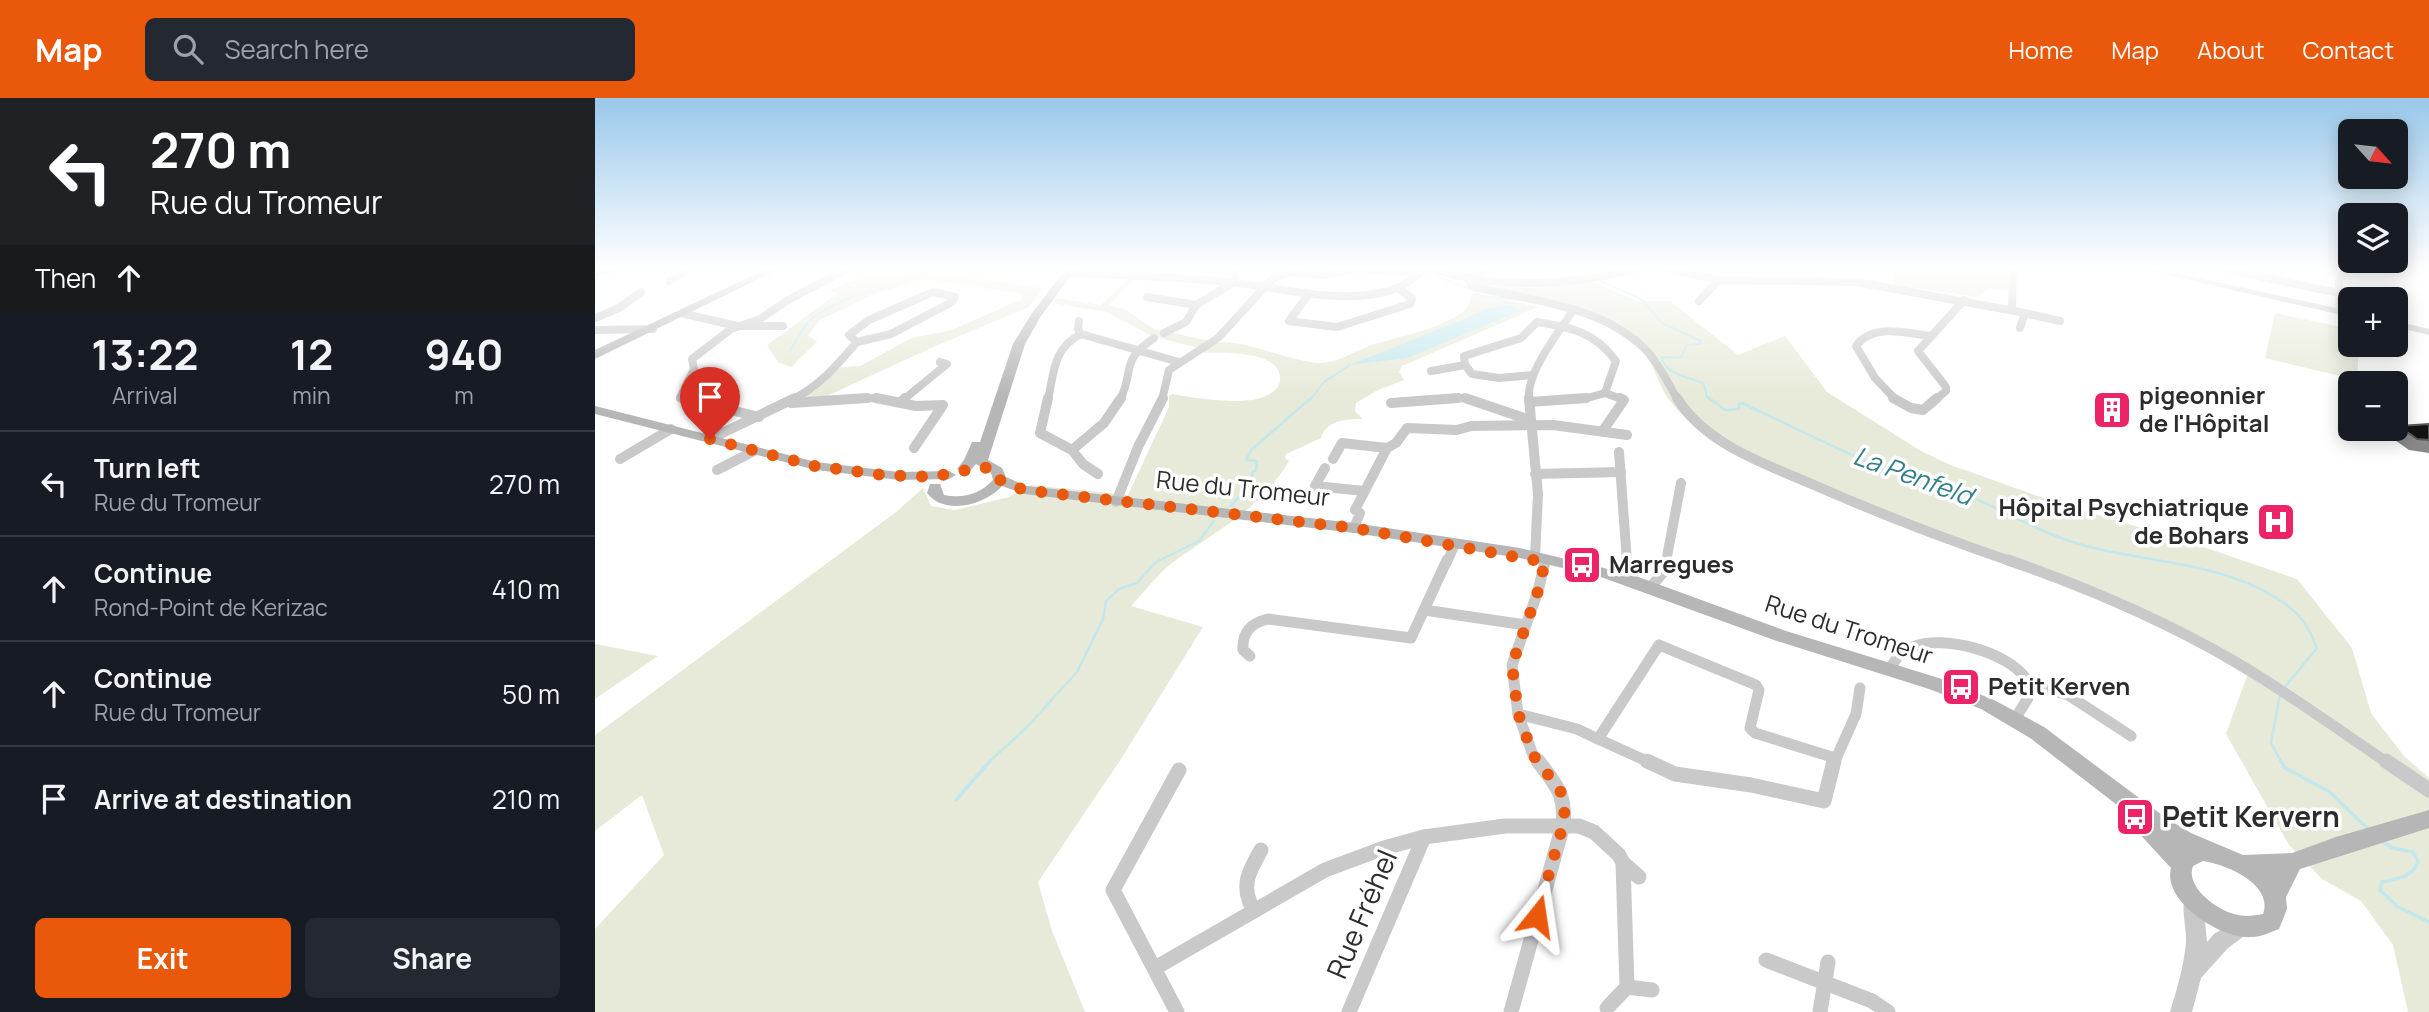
<!DOCTYPE html>
<meta charset="utf-8">
<style>
:root{--surface:#171b24;--page:#242831;--text:#f1f3f6;--muted:#9ea1a6;--line:#363941;--accent:#ea580c}
body{margin:0;font-family:Manrope,sans-serif;background:var(--page);color:var(--text);height:100vh;display:flex;flex-direction:column;font-size:26px;white-space:nowrap}
*{box-sizing:border-box;margin:0}
p{font-size:23px;color:var(--muted)}
.icon{flex:none;width:38px;height:38px;fill:none;stroke:currentColor;stroke-width:2;stroke-linecap:round;stroke-linejoin:round}
.map{position:relative;flex:1;overflow:hidden}
.panel{display:flex;flex-direction:column;background:var(--surface);width:595px}
.panel>*{flex:none}
.hud{background:#202124;color:#fff;overflow:hidden}
.needle{width:46px;rotate:117deg}
.controls{position:absolute;left:1743px;top:21px;display:grid;gap:14px}
.controls a{display:grid;place-items:center;width:70px;height:70px;border-radius:10px;background:var(--surface);box-shadow:0 4px 18px #0003;font-size:35px}
.pin{position:absolute;display:grid;place-items:center;width:60px;height:60px;color:#fff;margin:-72px -30px;border-radius:50% 50% 50% 0;rotate:-45deg;box-shadow:0 0 7px #0007}
.pin .icon{rotate:45deg}
.me{position:absolute;width:77px;margin:-38px;rotate:15deg;stroke-linejoin:round;filter:drop-shadow(0 0 5px #0008)}
.turn{display:flex;align-items:center;gap:24px;height:147px;padding:0 35px;font-size:32px}
.turn .icon{width:91px;height:91px;stroke-width:2.5}
.turn b{display:block;font-size:49px;line-height:60px}
.then{display:flex;align-items:center;height:66px;padding:0 35px;background:#0003;gap:14px;font-size:26px}
.eta{display:flex;justify-content:space-evenly;align-items:center;height:119px;text-align:center}
.eta b{font-size:42px;font-weight:700;line-height:49px}
.action{display:flex;gap:14px;margin-top:auto;padding:14px 35px}
.action a{flex:1;height:80px;border-radius:10px;background:var(--accent);color:#fff;font-size:28px;font-weight:700;line-height:80px;text-align:center}
.action a+a{background:var(--page);color:var(--text)}
ul{padding:0;list-style:none}
li{display:flex;align-items:center;gap:21px;height:105px;padding:0 35px;border-top:2px solid var(--line)}
li div{flex:1}
li b{display:block;font-size:26px}
li em{font-style:normal}
header{display:flex;align-items:center;gap:42px;box-sizing:border-box;height:98px;padding:0 35px;background:var(--accent);color:#fff}
header strong{font-size:33px}
nav{display:flex;gap:38px;margin-inline-start:auto;font-size:24px}
.search{width:490px;height:63px;background:var(--page);display:flex;align-items:center;gap:18px;box-sizing:border-box;padding:0 24px;border-radius:10px;color:var(--muted);font-size:26px}
main{display:flex;flex:1;min-height:0}
.map>svg:first-child{display:block}
.green{fill:#e7ead8}
.water{fill:#c2e7ec}
.lines{fill:none;stroke-linecap:round;stroke-linejoin:round}
.stream-far2{stroke:#c2e7ec;stroke-width:2}
.stream-far1{stroke:#c2e7ec;stroke-width:2.5}
.stream{stroke:#c2e7ec;stroke-width:3.5}
.minor-far3{stroke:#c9c9c9;stroke-width:8}
.minor-far2{stroke:#c9c9c9;stroke-width:10}
.minor-far1{stroke:#c9c9c9;stroke-width:11}
.minor{stroke:#c9c9c9;stroke-width:15}
.tertiary{fill:#c9c9c9;fill-rule:evenodd}
.secondary{fill:#b6b6b6;fill-rule:evenodd}
.wall{fill:#898989}
.building{fill:#131313;stroke:#5a5a5a;stroke-width:2}
.route{stroke:#ea580c;stroke-width:12;stroke-dasharray:0 21.6}
.labels{text-anchor:middle;stroke-width:7;stroke-linejoin:round;paint-order:stroke}
.poi-label{font-size:24px;font-weight:bold;fill:#2c2c2c;stroke:#fff;text-anchor:start}
.street-label{font-size:24px;fill:#2c2c2c;stroke:#fff}
.water-label{font-size:26px;font-style:italic;fill:#357f8a;stroke:#fff}
.near-poi-label{font-size:28px;font-weight:bold;fill:#2c2c2c;stroke:#fff;text-anchor:start}
.near-street-label{font-size:28px;fill:#2c2c2c;stroke:#fff}
</style>
<header>
<strong>Map</strong>
<div class="search"><svg class="icon" aria-label="search" viewBox="0 0 24 24"><circle cx="10" cy="10" r="6"/><path d="M15 15l6 6"/></svg>Search here</div>
<nav><a>Home</a><a>Map</a><a>About</a><a>Contact</a></nav>
</header>
<main>
<section class="panel">
<div class="hud">
<div class="turn"><svg class="icon" aria-label="left" viewBox="0 0 24 24"><path d="M17 20v-9H6M10 6l-5 5 5 5"/></svg><div><b>270 m</b>Rue du Tromeur</div></div>
<div class="then">Then<svg class="icon" aria-label="ahead" viewBox="0 0 24 24"><path d="M12 20V5M6 11l6-6 6 6"/></svg></div>
</div>
<div class="eta">
<div><b>13:22</b><p>Arrival</p></div>
<div><b>12</b><p>min</p></div>
<div><b>940</b><p>m</p></div>
</div>
<ul>
<li><svg class="icon" aria-label="left" viewBox="0 0 24 24"><path d="M17 20v-9H6M10 6l-5 5 5 5"/></svg><div><b>Turn left</b><p>Rue du Tromeur</p></div><em>270 m</em></li>
<li><svg class="icon" aria-label="ahead" viewBox="0 0 24 24"><path d="M12 20V5M6 11l6-6 6 6"/></svg><div><b>Continue</b><p>Rond-Point de Kerizac</p></div><em>410 m</em></li>
<li><svg class="icon" aria-label="ahead" viewBox="0 0 24 24"><path d="M12 20V5M6 11l6-6 6 6"/></svg><div><b>Continue</b><p>Rue du Tromeur</p></div><em>50 m</em></li>
<li><svg class="icon" aria-label="arrive" viewBox="0 0 24 24"><path d="M6 21V4h12l-3 4 3 4H6"/></svg><div><b>Arrive at destination</b></div><em>210 m</em></li>
</ul>
<div class="action"><a>Exit</a><a>Share</a></div>
</section>
<div class="map">
<svg width="1834" height="914" viewBox="0 0 1834 914">
<rect width="100%" height="100%" fill="#fff"/>
<g class="green">
<path d="M329,171H349L343,175L449,190L434,209L336,250L221,303L207,301L246,269L265,268L317,240L357,232L427,201L428,196L331,181L279,196L256,207L225,222L213,237L222,244L196,269L183,264L172,247L243,195L234,193L265,179Z"/>
<path d="M1299,171H1415L1416,185L1413,193L1393,191L1383,199L1299,187Z"/>
<path d="M534,179H542L514,207L531,212L559,231L616,243L604,250L557,238L512,214L457,205L461,200L506,207Z"/>
<path d="M996,183L1043,203H1075L1143,257L1190,238L1232,294L1326,353L1353,366L1465,406L1591,443L1702,481L1757,550L1776,615L1809,658L1834,680V914H1813L1798,847L1766,803L1727,781L1694,747L1631,636L1652,578L1601,546L1514,505L1151,360C1121,344 1097,331 1075,303C1063,288 1060,265 1045,252C1000,211 934,204 877,190L885,185L939,190Z"/>
<path d="M880,195L943,209L807,268L804,274L809,282L781,293L761,305L760,313L768,321C752,321 731,322 726,340L691,356L690,360L694,363C663,414 623,431 577,465C562,477 549,494 536,508L608,529L524,664L443,784L457,833L490,914H0V831L69,757L47,697L0,733V637L301,414L328,390L336,408L360,412L414,399L435,387L533,397L574,309V298L577,296C597,300 646,307 665,300C675,297 686,291 685,279C683,251 623,255 602,255C608,252 615,247 622,245C644,240 698,264 723,265C739,266 759,254 774,248C794,240 878,226 875,199Z"/>
<path d="M1680,215L1755,231V247H1764L1762,282L1670,260Z"/>
<path d="M0,546L63,558L0,601Z"/>
</g>
<path class="water" d="M915,207L925,213L812,260L755,267L896,210Z"/>
<g class="lines">
<g class="stream-far2">
<path d="M941,171L996,177"/>
<path d="M838,177L880,193"/>
<path d="M1002,181L1047,202L1067,225L1106,243L1105,246L1092,247L1086,260L1067,259C1070,278 1094,278 1109,286L1112,299L1116,302"/>
<path d="M929,197L933,191"/>
<path d="M887,198L925,202"/>
<path d="M195,253C201,243 208,228 216,221C252,192 300,192 338,171"/>
<path d="M715,302L729,284L755,267"/>
</g>
<g class="stream-far1">
<path d="M1114,300L1130,312L1144,311V306L1147,305L1284,370C1348,376 1404,416 1463,439C1534,466 1618,459 1683,501C1704,514 1714,528 1722,550L1689,590"/>
<path d="M635,408L657,387V375L661,372L662,363L651,362L656,352L716,300"/>
<path d="M1685,596L1676,645L1687,665"/>
<path d="M393,665L433,628L482,574L508,521L511,503L524,491L542,485L561,464L604,443L619,423"/>
</g>
<g class="stream">
<path d="M1686,663L1690,670L1735,694L1772,730"/>
<path d="M361,702L395,663"/>
<path d="M1788,744L1798,750L1818,754L1823,763C1819,779 1801,781 1787,784L1785,792L1803,809L1834,824"/>
</g>
<g class="minor-far3">
<path d="M836,171C905,191 970,188 1040,171"/>
<path d="M1074,171L1124,182L1262,184L1430,215L1425,230"/>
<path d="M1631,171L1743,195"/>
<path d="M0,174L18,171"/>
<path d="M474,175C527,177 581,179 635,184C684,189 739,206 789,194C804,191 814,184 826,174"/>
<path d="M874,182L876,187L881,189C938,203 1008,208 1051,252C1064,265 1073,286 1083,302"/>
<path d="M874,182L891,171"/>
<path d="M74,183L94,171"/>
<path d="M338,194L360,199L357,204L296,236L262,244L254,237L274,222Z"/>
<path d="M714,196L694,223L742,229L815,206L817,201L803,190"/>
<path d="M552,199L601,207"/>
<path d="M1104,203L1124,182"/>
<path d="M1417,211L1418,171"/>
<path d="M1745,213L1744,183L1751,171"/>
<path d="M1430,215L1465,223"/>
<path d="M90,216L142,228H188"/>
<path d="M0,220L24,210L46,194"/>
<path d="M484,223L483,231L486,236L584,264"/>
<path d="M0,232L58,231"/>
<path d="M569,235L591,224L601,207L639,184L642,171"/>
<path d="M836,273L870,267"/>
<path d="M938,277L904,280L877,276L870,267L869,258L926,240L942,224C975,229 1000,234 1021,263L1010,295L989,301L968,302"/>
<path d="M1010,295L1029,302"/>
<path d="M94,302L85,300L99,271L97,261L136,231L165,221L193,202L252,171"/>
<path d="M115,302L135,289"/>
<path d="M196,302C224,289 242,267 262,244"/>
<path d="M243,302L279,300L290,302"/>
<path d="M308,302L352,266L345,264"/>
<path d="M453,302C459,274 458,250 486,236"/>
<path d="M525,302C540,272 524,264 559,240"/>
<path d="M567,302L574,272L623,240L678,180L696,174L728,177L756,172L826,174L833,171"/>
<path d="M837,302L869,300L876,302"/>
<path d="M934,302C931,274 963,236 978,212"/>
<path d="M1301,302L1280,280L1261,248C1277,225 1311,235 1335,238"/>
<path d="M1340,302L1351,293V289L1323,253L1369,202"/>
</g>
<g class="minor-far2">
<path d="M87,300L164,319"/>
<path d="M281,300L321,308L348,307L319,350"/>
<path d="M453,300L445,335L477,352L509,325L526,300"/>
<path d="M870,300L935,322"/>
<path d="M934,300L943,396L940,459L950,464"/>
<path d="M1082,300C1111,347 1171,366 1219,387C1285,416 1350,441 1418,464"/>
<path d="M1298,300L1316,310L1328,312L1342,300"/>
<path d="M306,304L310,300"/>
<path d="M935,304L991,300"/>
<path d="M111,305L118,300"/>
<path d="M196,305L272,300"/>
<path d="M796,305L863,300"/>
<path d="M1009,331L1029,302L1025,300"/>
<path d="M115,341L200,300"/>
<path d="M477,352L488,366L503,376"/>
<path d="M1024,354L1032,464"/>
<path d="M25,361L76,331"/>
<path d="M738,361L747,345L792,350"/>
<path d="M730,370L720,388L769,393"/>
<path d="M122,372L159,353"/>
<path d="M940,376L1026,374"/>
<path d="M521,404L543,349L568,300"/>
<path d="M759,430L765,415L760,412L792,350L801,345L812,330L862,332L876,328L958,327L1032,337"/>
<path d="M852,464L860,446"/>
<path d="M1071,464L1086,385"/>
</g>
<g class="minor-far1">
<path d="M1032,462L1033,481"/>
<path d="M1413,462C1491,489 1566,521 1637,562C1691,593 1742,631 1793,665"/>
<path d="M1055,490L1070,472L1072,462"/>
<path d="M829,512L931,527"/>
<path d="M655,558L648,552C647,534 656,525 673,521L816,540L852,462"/>
<path d="M1294,572C1300,562 1305,554 1317,549C1348,536 1414,554 1432,582L1433,600L1420,621"/>
<path d="M1434,587L1473,597L1536,638"/>
<path d="M923,616L982,631L1003,641L1064,547L1161,587L1164,592L1155,630L1160,635L1240,660"/>
<path d="M1003,641L1056,665"/>
<path d="M944,665L938,657L923,616L917,567L943,493L950,464L947,462"/>
<path d="M1239,665L1261,616L1265,590"/>
</g>
<g class="minor">
<path d="M1052,663L1080,676L1156,687L1229,703L1239,663"/>
<path d="M1791,663L1834,692"/>
<path d="M1028,765L1044,779"/>
<path d="M659,813C645,789 653,775 666,752"/>
<path d="M1171,862L1277,903L1293,914"/>
<path d="M560,870L730,772L789,750L829,739L910,728H984L999,734L1024,757L1028,765L1032,889L1012,910"/>
<path d="M1032,889L1057,892"/>
<path d="M582,914L518,792L584,672"/>
<path d="M754,914L829,739"/>
<path d="M916,914L968,727C971,696 961,687 943,663"/>
<path d="M1225,914L1233,864"/>
</g>
<g class="tertiary">
<path d="M1546,171H1563L1755,213V219Z"/>
<path d="M1801,223L1834,231V237L1801,229Z"/>
<path d="M1598,793L1605,796L1608,802L1612,844L1619,836L1645,820L1652,822L1655,829L1652,836L1633,850L1606,880L1597,914H1575C1582,891 1589,868 1591,844C1592,830 1585,809 1591,796Z"/>
</g>
<g class="secondary">
<path d="M171,171H184L0,261V252Z"/>
<path d="M471,171H481L446,218L430,246L393,362L407,370L411,379L432,388L759,425L925,450L1038,477L1191,533L1347,581L1399,602L1449,629L1571,720L1596,735L1648,757L1697,755L1741,739L1834,712V730L1705,771L1691,799L1692,811L1684,831C1676,834 1666,839 1657,839C1627,842 1567,804 1576,770L1540,731L1537,725L1539,720L1435,640L1386,611L1334,591L1179,542L1006,479L925,460L759,435L429,396L407,388C390,407 350,418 332,395L335,386H345L349,397C368,401 385,396 398,382L396,375L381,366L374,374L369,375L362,371L369,362L377,344H385L418,246L437,215ZM1608,763C1630,766 1679,786 1668,816C1658,818 1649,819 1639,816C1622,812 1590,789 1598,768Z"/>
<path d="M0,308L221,364L304,374L354,373L361,377L354,381L304,382L221,372L0,316Z"/>
</g>
</g>
<path class="wall" d="M1834,326V355L1814,352L1797,340L1804,328Z"/>
<path class="building" d="M1834,326V342L1822,341L1804,328Z"/>
<linearGradient id="sky" x2="0" y2="1"><stop stop-color="#99c8ea"/><stop offset="0.57" stop-color="#fff"/><stop offset="1" stop-color="#fff" stop-opacity="0"/></linearGradient>
<rect width="1834" height="299" fill="url(#sky)"/>
<g class="lines">
<path class="route" d="M115,341L220,368L288,377L337,379L388,369L402,373L405,382L429,392L759,430L950,464L943,493L917,567L923,615L938,657L965,692L970,709L968,727L942,818"/>
</g>
<defs>
<symbol id="building-square" viewBox="-11 -11 22 22"><rect x="-9" y="-9" width="18" height="18" rx="4" fill="#ed2368" stroke="#fff"/><path d="M-4-6H4V6H1V3H-1V6H-4ZM-2.5-4.3h1.7v1.8h-1.7ZM.8-4.3h1.7v1.8H.8ZM-2.5-1h1.7V.8h-1.7ZM.8-1h1.7V.8H.8Z" fill="#fff"/></symbol>
<symbol id="hospital-square" viewBox="-11 -11 22 22"><rect x="-9" y="-9" width="18" height="18" rx="4" fill="#ed2368" stroke="#fff"/><path d="M-5-5h3v3.5h4V-5h3V5h-3V1.5h-4V5h-3Z" fill="#fff"/></symbol>
<symbol id="bus-square" viewBox="-11 -11 22 22"><rect x="-9" y="-9" width="18" height="18" rx="4" fill="#ed2368" stroke="#fff"/><path d="M-5-6H5V4H4V6H2V4H-2V6H-4V4H-5ZM-3.5-4V0h7V-4ZM-3.5 1.2v1.5H-2V1.2ZM2 1.2v1.5H3.5V1.2Z" fill="#fff"/></symbol>
</defs>
<g fill-rule="evenodd">
<use href="#building-square" x="1495" y="290" width="44" height="44"/>
<use href="#hospital-square" x="1659" y="402" width="44" height="44"/>
<use href="#bus-square" x="965" y="445" width="44" height="44"/>
<use href="#bus-square" x="1344" y="567" width="44" height="44"/>
<use href="#bus-square" x="1518" y="697" width="44" height="44"/>
</g>
<g class="labels">
<g class="poi-label">
<text x="1544" y="306">pigeonnier<tspan x="1544" dy="28">de l'Hôpital</tspan></text>
<text x="1654" y="418" text-anchor="end">Hôpital Psychiatrique<tspan x="1654" dy="28">de Bohars</tspan></text>
<text x="1014" y="475">Marregues</text>
<text x="1393" y="597">Petit Kerven</text>
</g>
<g class="street-label">
<text transform="translate(648 391) rotate(6)" y="8">Rue du Tromeur</text>
<text transform="translate(1254 532) rotate(18)" y="8">Rue du Tromeur</text>
</g>
<g class="water-label">
<text transform="translate(1318 378) rotate(20)" y="9">La Penfeld</text>
</g>
<g class="near-poi-label">
<text x="1567" y="729">Petit Kervern</text>
</g>
<g class="near-street-label">
<text transform="translate(767 816) rotate(-67)" y="10">Rue Fréhel</text>
</g>
</g>
</svg>
<div class="controls">
<a><svg class="needle" viewBox="-14 -14 28 28"><path d="M0-13l5 13h-10z" fill="#e53935"/><path d="M0 13l5-13h-10z" fill="#9ea1a6"/></svg></a>
<a><svg class="icon" aria-label="layers" viewBox="0 0 24 24"><path d="M12 4l9 5-9 5-9-5zM3 14l9 5 9-5"/></svg></a>
<a>+</a>
<a>−</a>
</div>
<div class="pin" style="left:115px;top:341px;background:#d93025"><svg class="icon" aria-label="arrive" viewBox="0 0 24 24"><path d="M6 21V4h12l-3 4 3 4H6"/></svg></div>
<svg class="me" style="left:942px;top:818px" viewBox="-20 -20 40 40"><path d="M0-17L14 15 0 8-14 15z" fill="#ea580c" stroke="#fff" stroke-width="4"/></svg>
</div>
</main>
